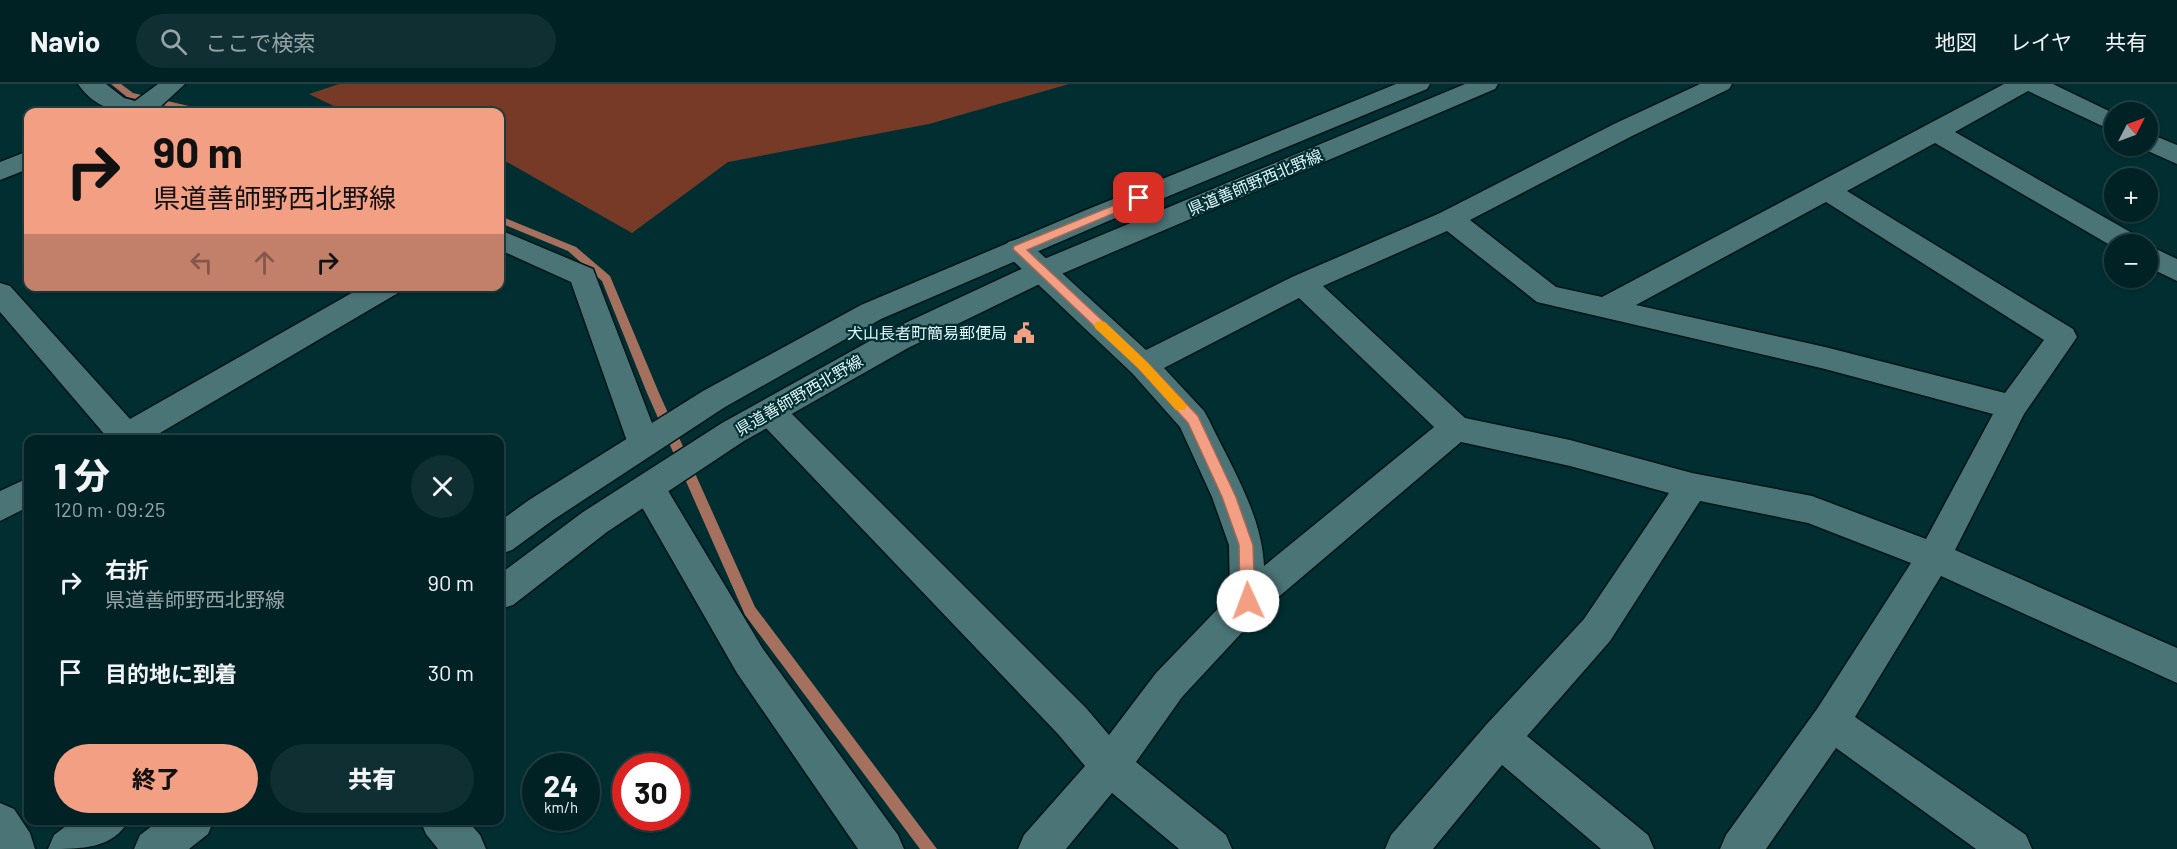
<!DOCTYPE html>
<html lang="ja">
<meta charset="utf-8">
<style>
:root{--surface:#012225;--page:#0f2f32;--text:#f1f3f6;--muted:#96a4a7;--line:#233f42;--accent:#f39f84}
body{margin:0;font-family:Barlow,"Noto Sans JP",sans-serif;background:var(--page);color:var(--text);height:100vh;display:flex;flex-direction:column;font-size:22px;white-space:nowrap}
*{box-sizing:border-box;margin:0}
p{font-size:20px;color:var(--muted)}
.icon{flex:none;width:33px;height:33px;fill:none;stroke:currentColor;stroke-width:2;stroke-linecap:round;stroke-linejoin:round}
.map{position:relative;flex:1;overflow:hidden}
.drawer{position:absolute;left:24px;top:351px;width:480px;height:390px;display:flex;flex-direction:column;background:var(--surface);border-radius:12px;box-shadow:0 2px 4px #0004,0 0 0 2px var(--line)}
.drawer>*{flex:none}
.guide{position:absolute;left:24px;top:24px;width:480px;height:183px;border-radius:12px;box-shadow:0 2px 4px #0004,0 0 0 2px var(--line);background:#f39f84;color:#111;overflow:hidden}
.needle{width:39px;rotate:48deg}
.tools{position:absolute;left:2104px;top:18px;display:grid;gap:12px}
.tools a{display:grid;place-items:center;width:54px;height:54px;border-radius:50%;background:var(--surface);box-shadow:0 2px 4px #0004,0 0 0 2px var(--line);font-size:30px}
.speed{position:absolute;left:522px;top:669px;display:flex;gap:12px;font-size:30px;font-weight:700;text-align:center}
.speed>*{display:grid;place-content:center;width:78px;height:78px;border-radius:50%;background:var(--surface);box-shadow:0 2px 4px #0004,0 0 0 2px var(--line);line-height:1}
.speed small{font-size:15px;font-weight:400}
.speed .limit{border:9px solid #d22;background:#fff;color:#111}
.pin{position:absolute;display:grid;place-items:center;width:51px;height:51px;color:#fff;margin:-26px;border-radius:12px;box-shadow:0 3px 9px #0006}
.me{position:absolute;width:66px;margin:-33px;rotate:358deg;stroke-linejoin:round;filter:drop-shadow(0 0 4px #0008)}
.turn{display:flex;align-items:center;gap:21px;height:126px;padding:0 30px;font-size:27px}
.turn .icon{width:78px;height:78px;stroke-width:2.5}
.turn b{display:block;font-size:42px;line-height:51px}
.lanes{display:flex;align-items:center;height:57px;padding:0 30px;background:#0003;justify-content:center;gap:30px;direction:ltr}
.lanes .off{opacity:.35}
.round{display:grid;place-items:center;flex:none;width:63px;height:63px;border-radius:32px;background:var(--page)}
.headline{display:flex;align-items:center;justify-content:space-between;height:102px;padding:0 30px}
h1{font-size:36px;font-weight:800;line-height:45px}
.primary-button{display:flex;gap:12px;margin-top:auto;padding:12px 30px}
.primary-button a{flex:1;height:69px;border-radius:36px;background:var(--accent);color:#111;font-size:24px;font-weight:800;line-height:69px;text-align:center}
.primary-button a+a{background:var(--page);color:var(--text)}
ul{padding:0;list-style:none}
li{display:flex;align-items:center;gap:18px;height:90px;padding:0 30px}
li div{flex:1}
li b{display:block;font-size:22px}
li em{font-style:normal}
header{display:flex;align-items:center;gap:36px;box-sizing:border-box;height:84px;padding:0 30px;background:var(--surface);border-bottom:2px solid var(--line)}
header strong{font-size:28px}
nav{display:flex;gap:33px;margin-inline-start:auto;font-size:21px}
.search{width:420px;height:54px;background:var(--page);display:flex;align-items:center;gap:15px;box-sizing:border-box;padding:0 21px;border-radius:33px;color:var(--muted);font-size:22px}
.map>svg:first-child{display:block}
.green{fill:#773a27}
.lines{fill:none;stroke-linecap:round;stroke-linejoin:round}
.stream{fill:#a5715e;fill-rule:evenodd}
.street-casing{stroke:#011416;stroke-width:3}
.secondary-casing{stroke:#011416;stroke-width:3}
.street{fill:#4b7477;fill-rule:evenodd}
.secondary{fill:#4b7477;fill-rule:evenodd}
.route{fill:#f39f84;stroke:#9e6756;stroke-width:1.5}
.slow{fill:#f59e0b}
.labels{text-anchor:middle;stroke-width:4.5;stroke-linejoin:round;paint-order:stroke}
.street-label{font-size:16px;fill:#e0f6f7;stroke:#012e31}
.poi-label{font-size:16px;fill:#e0f6f7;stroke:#012e31;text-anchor:end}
</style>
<header>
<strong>Navio</strong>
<div class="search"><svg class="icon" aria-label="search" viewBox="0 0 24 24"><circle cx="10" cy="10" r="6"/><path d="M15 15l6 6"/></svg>ここで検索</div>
<nav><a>地図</a><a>レイヤ</a><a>共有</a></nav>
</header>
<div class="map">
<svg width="2177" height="765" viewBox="0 0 2177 765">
<rect width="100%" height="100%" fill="#012e31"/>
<path class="green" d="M339,0H1069L929,40L728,78L632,149L500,74V28H346L309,10Z"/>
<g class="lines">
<g class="stream">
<path d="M111,0H121L133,9L206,26L208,28H193L127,13Z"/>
<path d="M500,132L576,163L610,192L659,309L755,523L937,765H920L745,531L647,309L602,197L568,167L500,139Z"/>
</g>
<defs>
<g id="street">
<path d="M78,0H106L124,14L135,17L158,0H185L160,23L163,28C129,28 100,32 78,0Z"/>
<path d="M1700,0H1732L1729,5L1632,52L1470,136L1556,203L1602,213L2004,0H2053L2115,30V48L2028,7L1955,48L2139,153L2143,160H2115V164L1935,59L1847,107L2073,245L2077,253L2024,330L1955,466L2177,564V599L1941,492L1855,633L2026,751L2032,765H1976L1836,664L1766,765H1720L1726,751L1817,625L1911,479L1808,439L1700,417L1610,557L1527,652L1648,751L1654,765H1601L1502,681L1433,765H1385L1391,751L1486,641L1584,535L1669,409L1570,382L1461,358L1261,528L1182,613L1136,678L1226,751L1232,765H1179L1112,709L1066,765H1018L1024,751L1085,682L1058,650L765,343L760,334L765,325L776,322L787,325L1086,624L1109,651L1156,589L1230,512L1229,461L1212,413L1180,343L1132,289L1008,172L1004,165L1008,158L1018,155L1028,158L1146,266L1292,193L1440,129L1614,40ZM1826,118L2044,256L2005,309L1825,263L1636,221ZM1447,147L1537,218L1825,285L1993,330L1926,455L1812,412L1692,389L1570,356L1465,334L1323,202ZM1299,214L1434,343L1264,482C1262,431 1231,382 1209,336L1204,327L1164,284Z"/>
<path d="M2148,49L2177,61V80L2139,63L2148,62Z"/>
<path d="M28,67V85L0,96V78Z"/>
<path d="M500,146L593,185L660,360L655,369L644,373L633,369L628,360L571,198L500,166Z"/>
<path d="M2148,161L2177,175V197L2148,183Z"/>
<path d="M0,199L10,202L130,335L364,202H402L398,209L148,356H104L106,352L0,228Z"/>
<path d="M646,392L658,396L667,405L763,565L898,751L904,765H858L737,589L643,425L629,405L634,396Z"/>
<path d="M28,394V423L0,437V407Z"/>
<path d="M0,719L14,725L30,749L35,765H0Z"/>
<path d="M420,736H467L480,751L486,765H438L426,750Z"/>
</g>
<g id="secondary">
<path d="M1396,0H1430L1427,5L1106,138L881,235L725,323L553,436L512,466L500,470V437L529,416L703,307L861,221L1086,126Z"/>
<path d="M1465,0H1498L1495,5L1052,194L908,264L744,357L607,448L513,521L500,525V490L583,428L722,339L886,248L1032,180Z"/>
<path d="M74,736H129C113,765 82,765 48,765L54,751Z"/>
<path d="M160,736H214L208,750L189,765H134L140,751Z"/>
</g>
</defs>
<use href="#street" class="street-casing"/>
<use href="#secondary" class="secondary-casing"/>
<use href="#street" class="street"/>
<use href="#secondary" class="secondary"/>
</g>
<path class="route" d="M1139,111L1144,114L1143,117L1027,166L1147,278L1198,332L1236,413L1253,461L1255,517L1253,522L1248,524L1243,522L1240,517L1239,461L1222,413L1188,339L1138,284L1013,165L1014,162Z"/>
<path class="slow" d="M1101,237L1105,238L1147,278L1185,319L1187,322L1185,326H1176L1138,284L1096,245L1094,242L1096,238Z"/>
<defs>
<symbol id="civic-bare" viewBox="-9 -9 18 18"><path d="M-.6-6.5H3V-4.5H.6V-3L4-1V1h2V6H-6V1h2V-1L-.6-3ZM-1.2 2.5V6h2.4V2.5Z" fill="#f39f84" stroke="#012e31" stroke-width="2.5" paint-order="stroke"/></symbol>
</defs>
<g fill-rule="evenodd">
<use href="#civic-bare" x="1009" y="234" width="30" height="30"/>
</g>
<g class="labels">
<g class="street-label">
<text transform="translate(1255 98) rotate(-23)" y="6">県道善師野西北野線</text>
<text transform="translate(799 311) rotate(-30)" y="6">県道善師野西北野線</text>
</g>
<g class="poi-label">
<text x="1007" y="255">犬山長者町簡易郵便局</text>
</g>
</g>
</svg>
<div class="tools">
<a><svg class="needle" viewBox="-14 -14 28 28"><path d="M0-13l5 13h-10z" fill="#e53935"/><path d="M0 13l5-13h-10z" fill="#96a4a7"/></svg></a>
<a>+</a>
<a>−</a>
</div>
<div class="speed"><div>24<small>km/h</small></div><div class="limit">30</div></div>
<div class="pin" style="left:1139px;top:114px;background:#d93025"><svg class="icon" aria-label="arrive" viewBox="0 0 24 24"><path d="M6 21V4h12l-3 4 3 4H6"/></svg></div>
<svg class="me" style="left:1248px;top:517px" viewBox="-20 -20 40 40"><circle r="19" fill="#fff"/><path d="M0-13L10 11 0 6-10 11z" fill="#f39f84"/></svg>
<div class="guide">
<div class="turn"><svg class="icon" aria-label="right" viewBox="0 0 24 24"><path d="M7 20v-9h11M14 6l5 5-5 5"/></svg><div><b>90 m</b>県道善師野西北野線</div></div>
<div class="lanes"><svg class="icon off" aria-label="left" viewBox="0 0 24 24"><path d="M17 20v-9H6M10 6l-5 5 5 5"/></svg><svg class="icon off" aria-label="ahead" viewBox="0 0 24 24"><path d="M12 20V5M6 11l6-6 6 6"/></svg><svg class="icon" aria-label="right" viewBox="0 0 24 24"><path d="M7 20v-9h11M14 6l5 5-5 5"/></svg></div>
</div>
<section class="drawer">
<div class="headline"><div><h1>1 分</h1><p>120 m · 09:25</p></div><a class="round"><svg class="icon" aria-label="close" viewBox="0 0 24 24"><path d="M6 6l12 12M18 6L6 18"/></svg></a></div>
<ul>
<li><svg class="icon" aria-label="right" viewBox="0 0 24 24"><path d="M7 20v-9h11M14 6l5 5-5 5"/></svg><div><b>右折</b><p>県道善師野西北野線</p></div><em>90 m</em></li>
<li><svg class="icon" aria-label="arrive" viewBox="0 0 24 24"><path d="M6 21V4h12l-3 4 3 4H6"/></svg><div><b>目的地に到着</b></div><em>30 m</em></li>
</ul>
<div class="primary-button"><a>終了</a><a>共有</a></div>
</section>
</div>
